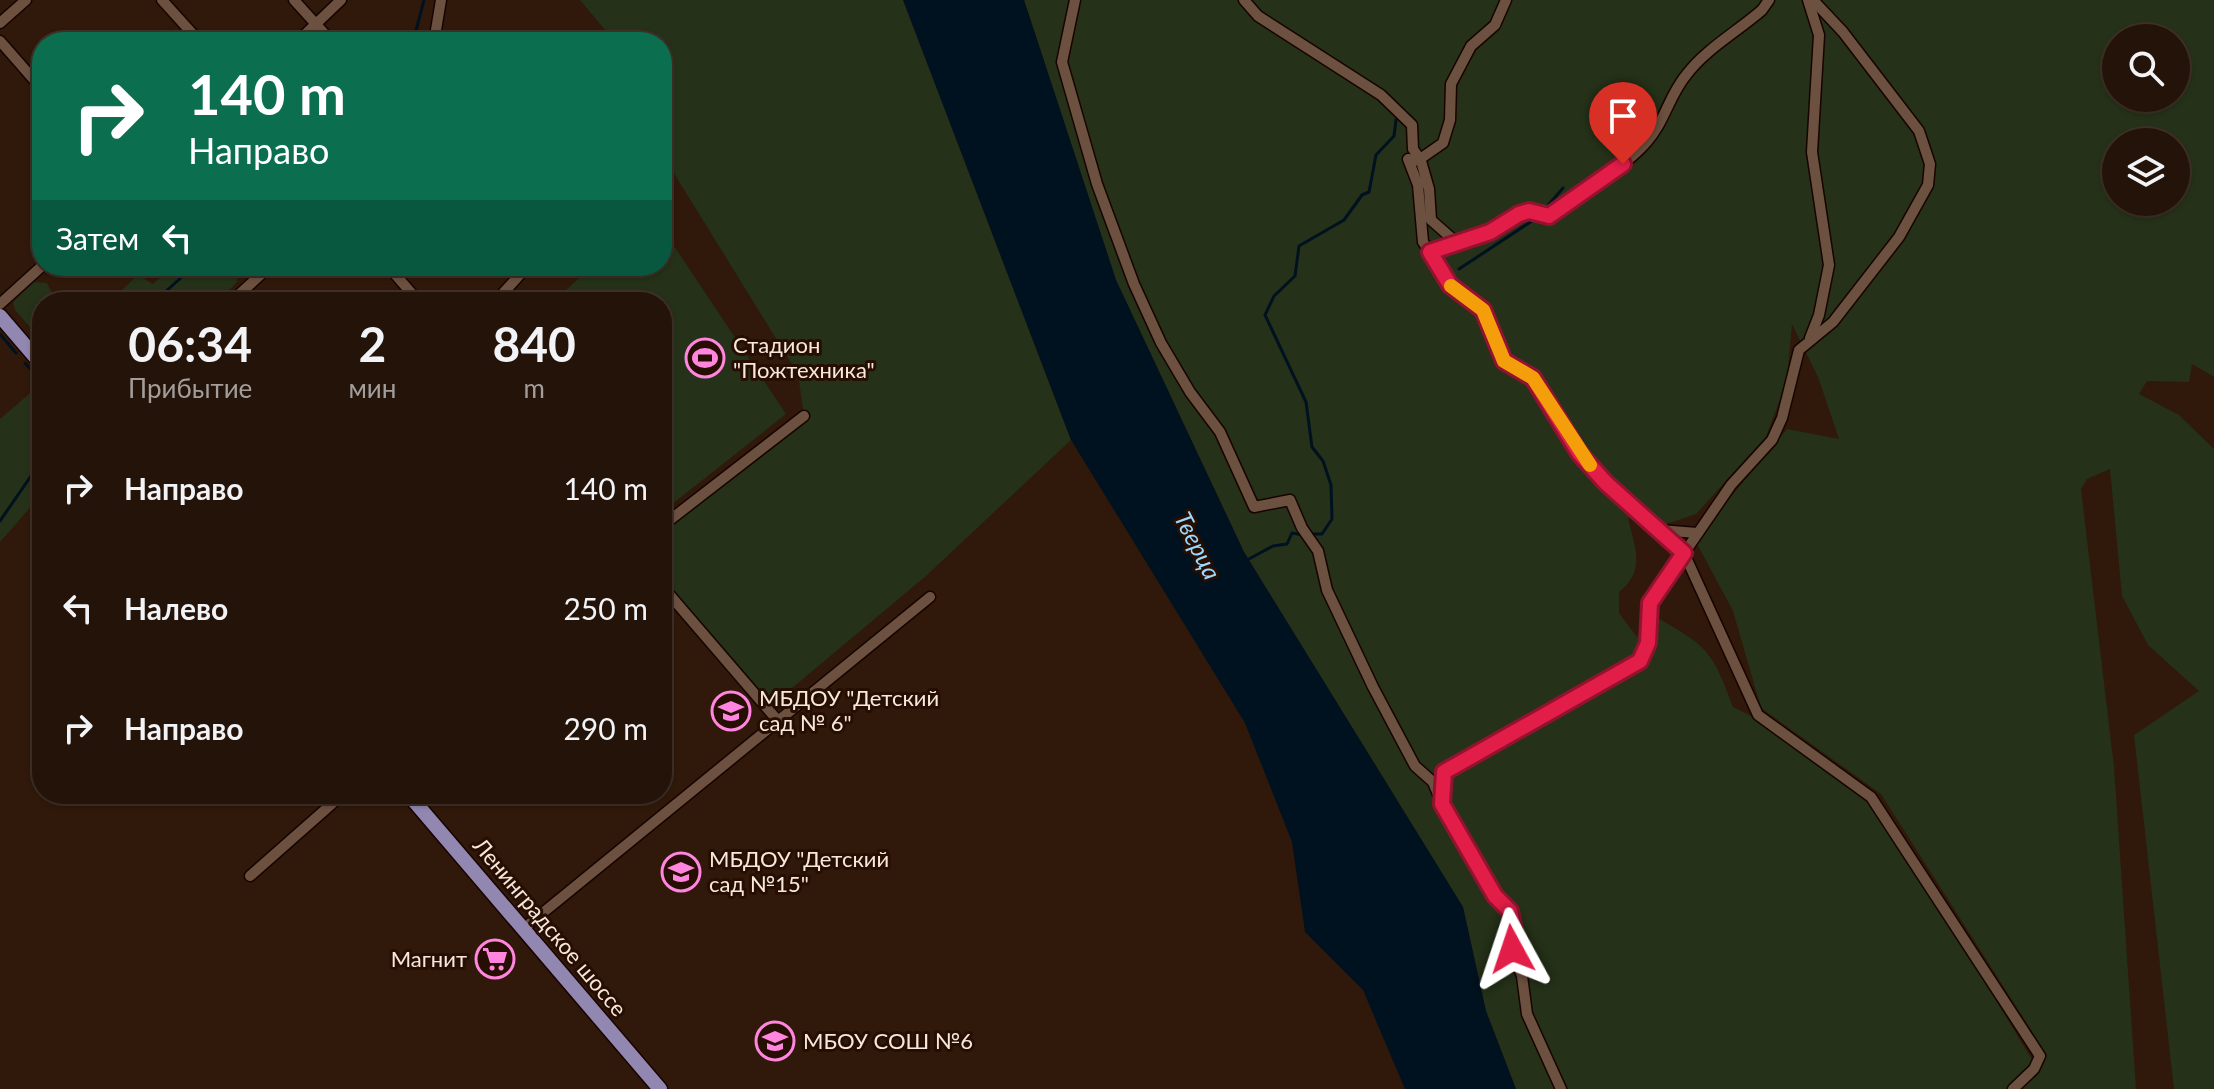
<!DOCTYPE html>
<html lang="ru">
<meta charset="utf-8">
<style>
:root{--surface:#241308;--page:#302016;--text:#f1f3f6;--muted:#a39e9c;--line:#413229}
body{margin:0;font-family:Lato,sans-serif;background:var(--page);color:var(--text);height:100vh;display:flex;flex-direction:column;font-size:30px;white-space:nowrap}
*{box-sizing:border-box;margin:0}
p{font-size:26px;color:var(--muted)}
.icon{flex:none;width:44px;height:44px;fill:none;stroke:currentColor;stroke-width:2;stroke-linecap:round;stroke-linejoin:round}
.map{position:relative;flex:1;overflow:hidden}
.sheet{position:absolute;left:32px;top:292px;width:640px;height:512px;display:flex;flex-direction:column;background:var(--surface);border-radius:32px;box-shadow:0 2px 6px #0004,0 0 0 2px var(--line)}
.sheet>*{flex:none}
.top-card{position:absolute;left:32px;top:32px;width:640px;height:244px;border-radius:32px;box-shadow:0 2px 6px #0004,0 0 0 2px var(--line);background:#0b6e4f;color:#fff;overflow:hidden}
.controls{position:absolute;left:2102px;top:24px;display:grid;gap:16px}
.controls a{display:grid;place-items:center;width:88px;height:88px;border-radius:50%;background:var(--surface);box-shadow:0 2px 6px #0004,0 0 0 2px var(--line);font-size:40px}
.pin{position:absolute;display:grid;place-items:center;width:68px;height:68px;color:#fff;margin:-82px -34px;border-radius:50% 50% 50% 0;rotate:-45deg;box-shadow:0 0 8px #0007}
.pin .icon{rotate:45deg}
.me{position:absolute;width:88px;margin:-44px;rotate:355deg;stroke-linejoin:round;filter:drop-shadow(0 0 6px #0008)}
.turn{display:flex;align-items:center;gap:28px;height:168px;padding:0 24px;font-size:36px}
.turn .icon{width:104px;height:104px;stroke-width:2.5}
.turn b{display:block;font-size:56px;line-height:68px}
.then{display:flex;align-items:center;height:76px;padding:0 24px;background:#0003;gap:16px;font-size:30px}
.eta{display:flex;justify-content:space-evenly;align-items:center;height:136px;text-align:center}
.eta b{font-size:48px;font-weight:700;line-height:56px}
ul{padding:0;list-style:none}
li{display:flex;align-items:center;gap:24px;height:120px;padding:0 24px}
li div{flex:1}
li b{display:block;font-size:30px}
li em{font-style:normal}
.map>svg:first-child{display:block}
.green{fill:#253118;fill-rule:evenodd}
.water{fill:#00121f}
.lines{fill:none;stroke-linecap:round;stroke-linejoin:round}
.stream{stroke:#00121f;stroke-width:3}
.minor-casing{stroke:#170400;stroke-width:13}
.major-casing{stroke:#170400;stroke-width:17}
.minor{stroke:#6d5140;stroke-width:10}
.major{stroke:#9287b1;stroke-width:14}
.route-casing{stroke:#92132f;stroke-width:20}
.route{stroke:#e11d48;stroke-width:14}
.slow{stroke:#f59e0b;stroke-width:14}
.labels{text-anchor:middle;stroke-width:6;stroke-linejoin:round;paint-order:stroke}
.poi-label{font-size:22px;fill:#f8e7dd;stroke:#260f02;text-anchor:start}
.street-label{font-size:22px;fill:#f8e7dd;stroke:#260f02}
.water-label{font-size:24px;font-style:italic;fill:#9cd9fe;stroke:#260f02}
</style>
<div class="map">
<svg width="2214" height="1089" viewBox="0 0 2214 1089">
<rect width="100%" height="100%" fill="#30190a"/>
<g class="green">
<path d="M580,0H903L1071,440L926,576L767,709L662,586V526L804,416L798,374L662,154V42H615Z"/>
<path d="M1024,0H2214V377L2192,364L2189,382L2147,381L2139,394L2179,415L2214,449V1089H2174L2134,735L2199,691L2148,645L2122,596L2110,469L2087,479L2081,489L2114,767L2136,1089H2020L2047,1055L1881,794L1761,708L1733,611L1695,540L1787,429L1839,439L1818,377L1792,324L1787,380L1766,437L1696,514L1654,528L1628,518C1635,547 1646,571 1619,592V613L1637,637L1648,612C1704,646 1710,643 1733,707L1757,719L1866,799L1934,899L2034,1063L2009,1089H1516L1486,1011L1463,907L1244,552L1116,280ZM2116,38H2176V98H2116ZM2116,142H2176V202H2116Z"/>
<path d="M662,228L786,414L662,512V302H553L592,266H662Z"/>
<path d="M173,266H255L237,275V282L217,302H109L138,275L153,284Z"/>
<path d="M34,282L47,283L56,302H42V341L15,310L13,302Z"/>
<path d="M42,383V494L0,542V419Z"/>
</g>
<path class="water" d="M903,0H1024L1116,280L1244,552L1463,907L1486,1011L1516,1089H1405L1363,990L1305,932L1292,842L1245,723L1071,440Z"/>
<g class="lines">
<g class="stream">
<path d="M413,42L424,0"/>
<path d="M1544,210L1563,188"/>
<path d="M1459,269L1538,217"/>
<path d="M154,302L194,266"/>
<path d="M0,334L16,353"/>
<path d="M25,363L42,381"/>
<path d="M0,521L42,460"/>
<path d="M1310,534H1322L1332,519L1331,485L1323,461L1312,447L1306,402L1265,315L1274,296L1295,276L1299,246L1344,220L1362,195L1369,192L1376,155L1394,136L1396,120"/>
<path d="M1247,560L1273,546L1287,544L1292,533L1303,535"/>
</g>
<defs>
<g id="minor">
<path d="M162,0L200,42"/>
<path d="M294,0L332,42"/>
<path d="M1075,0L1062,62L1097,184L1134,284L1161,343L1190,392L1220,432L1254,507L1290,500L1302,528L1318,551L1327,590L1373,687L1415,766L1433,782L1440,799"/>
<path d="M1244,0L1258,16L1381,95L1412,125L1413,149L1420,159L1443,143L1450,120L1451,84L1471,46L1495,25L1506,0"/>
<path d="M1808,0L1819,35L1812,152L1829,265L1819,315L1810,338"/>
<path d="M0,23L26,0"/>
<path d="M0,41L42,89"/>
<path d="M297,42L341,0"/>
<path d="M434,42L441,0"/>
<path d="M1457,243L1431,220L1429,189L1421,161L1408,159L1418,185L1423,242L1430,252L1490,232L1519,214L1529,211L1549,216C1578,193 1611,177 1638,151C1666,125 1666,99 1687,74C1706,49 1738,31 1762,10L1769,0"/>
<path d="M1430,252L1450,285L1483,310L1504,361L1533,378L1579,453L1606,483L1684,553L1758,715L1871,797L2040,1056L2034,1069L2013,1089"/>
<path d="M388,266L419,302"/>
<path d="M231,302L270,266"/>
<path d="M495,302L525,269L522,266"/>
<path d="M0,304L42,266"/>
<path d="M662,526L804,416"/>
<path d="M1660,530L1697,533"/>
<path d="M662,586L779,722"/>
<path d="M250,876L343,794"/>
<path d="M523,929L930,597"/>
<path d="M1561,1089L1527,1014L1522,976L1512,949L1514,930L1510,911L1495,896L1442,804L1444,772L1640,661L1648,643L1650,603L1731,485L1772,440L1782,418L1799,350L1833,322L1899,237L1928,185L1930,164L1919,131L1843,32L1813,0"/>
</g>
<g id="major">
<path d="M0,316L42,365"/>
<path d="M408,794L660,1089"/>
</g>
</defs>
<use href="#minor" class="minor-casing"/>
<use href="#major" class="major-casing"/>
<use href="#minor" class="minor"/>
<use href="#major" class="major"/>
</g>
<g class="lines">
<defs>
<path id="route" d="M1512,949L1514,930L1510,911L1495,896L1442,804L1444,772L1640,661L1648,643L1650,603L1684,553L1606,483L1579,453L1533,378L1504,361L1483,310L1450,285L1430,252L1490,232L1519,214L1529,211L1549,216L1623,164"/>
</defs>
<use href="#route" class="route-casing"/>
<use href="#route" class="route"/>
<path class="slow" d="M1451,286L1483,310L1504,361L1533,378L1590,465"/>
</g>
<defs>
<symbol id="stadium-ring" viewBox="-11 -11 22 22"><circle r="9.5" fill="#260f02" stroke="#ff85df" stroke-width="1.5"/><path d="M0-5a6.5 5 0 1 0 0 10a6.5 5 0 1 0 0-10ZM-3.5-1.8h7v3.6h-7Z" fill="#ff85df"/></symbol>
<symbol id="school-ring" viewBox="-11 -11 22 22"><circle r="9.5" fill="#260f02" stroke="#ff85df" stroke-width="1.5"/><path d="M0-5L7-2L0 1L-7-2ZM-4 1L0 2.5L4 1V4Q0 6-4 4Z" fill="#ff85df"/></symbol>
<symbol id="supermarket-ring" viewBox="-11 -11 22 22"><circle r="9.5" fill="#260f02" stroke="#ff85df" stroke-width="1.5"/><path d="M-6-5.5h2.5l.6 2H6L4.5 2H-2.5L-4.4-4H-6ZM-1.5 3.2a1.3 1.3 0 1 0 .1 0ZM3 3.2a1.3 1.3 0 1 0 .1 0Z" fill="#ff85df"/></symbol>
</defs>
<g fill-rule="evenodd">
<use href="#stadium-ring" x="683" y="336" width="44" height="44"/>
<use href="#school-ring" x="709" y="689" width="44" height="44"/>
<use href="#school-ring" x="659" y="850" width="44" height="44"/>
<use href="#supermarket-ring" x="473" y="937" width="44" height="44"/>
<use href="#school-ring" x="753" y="1019" width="44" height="44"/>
</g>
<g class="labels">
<g class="poi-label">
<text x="733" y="353">Стадион<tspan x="733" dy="25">"Пожтехника"</tspan></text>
<text x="759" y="706">МБДОУ "Детский<tspan x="759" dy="25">сад № 6"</tspan></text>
<text x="709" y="867">МБДОУ "Детский<tspan x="709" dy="25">сад №15"</tspan></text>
<text x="467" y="967" text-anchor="end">Магнит</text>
<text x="803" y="1049">МБОУ СОШ №6</text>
</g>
<g class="street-label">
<text transform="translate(550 927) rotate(50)" y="8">Ленинградское шоссе</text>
</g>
<g class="water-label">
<text transform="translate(1197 546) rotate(63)" y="8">Тверца</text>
</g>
</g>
</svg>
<div class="controls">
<a><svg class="icon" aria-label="search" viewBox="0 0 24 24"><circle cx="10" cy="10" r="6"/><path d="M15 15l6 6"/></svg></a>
<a><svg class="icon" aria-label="layers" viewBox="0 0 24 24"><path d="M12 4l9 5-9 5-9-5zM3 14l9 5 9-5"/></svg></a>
</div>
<div class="pin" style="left:1623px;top:164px;background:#d93025"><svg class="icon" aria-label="arrive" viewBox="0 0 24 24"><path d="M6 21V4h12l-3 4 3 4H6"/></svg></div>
<svg class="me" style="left:1512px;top:949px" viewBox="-20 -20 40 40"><path d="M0-17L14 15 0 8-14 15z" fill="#e11d48" stroke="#fff" stroke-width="4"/></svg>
<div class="top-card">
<div class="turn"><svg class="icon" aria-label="right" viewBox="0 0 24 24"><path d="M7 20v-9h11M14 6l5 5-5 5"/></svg><div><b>140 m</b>Направо</div></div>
<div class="then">Затем<svg class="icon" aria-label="left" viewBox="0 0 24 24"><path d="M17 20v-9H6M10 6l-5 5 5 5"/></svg></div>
</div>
<section class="sheet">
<div class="eta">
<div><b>06:34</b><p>Прибытие</p></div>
<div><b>2</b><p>мин</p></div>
<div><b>840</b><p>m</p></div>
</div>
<ul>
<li><svg class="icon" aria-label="right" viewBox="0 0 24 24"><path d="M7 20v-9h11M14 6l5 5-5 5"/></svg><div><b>Направо</b></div><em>140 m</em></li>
<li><svg class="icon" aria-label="left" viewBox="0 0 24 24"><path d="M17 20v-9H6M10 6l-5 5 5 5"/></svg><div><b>Налево</b></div><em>250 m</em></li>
<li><svg class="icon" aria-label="right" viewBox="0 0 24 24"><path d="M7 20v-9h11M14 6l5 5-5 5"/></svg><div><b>Направо</b></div><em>290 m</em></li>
</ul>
</section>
</div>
